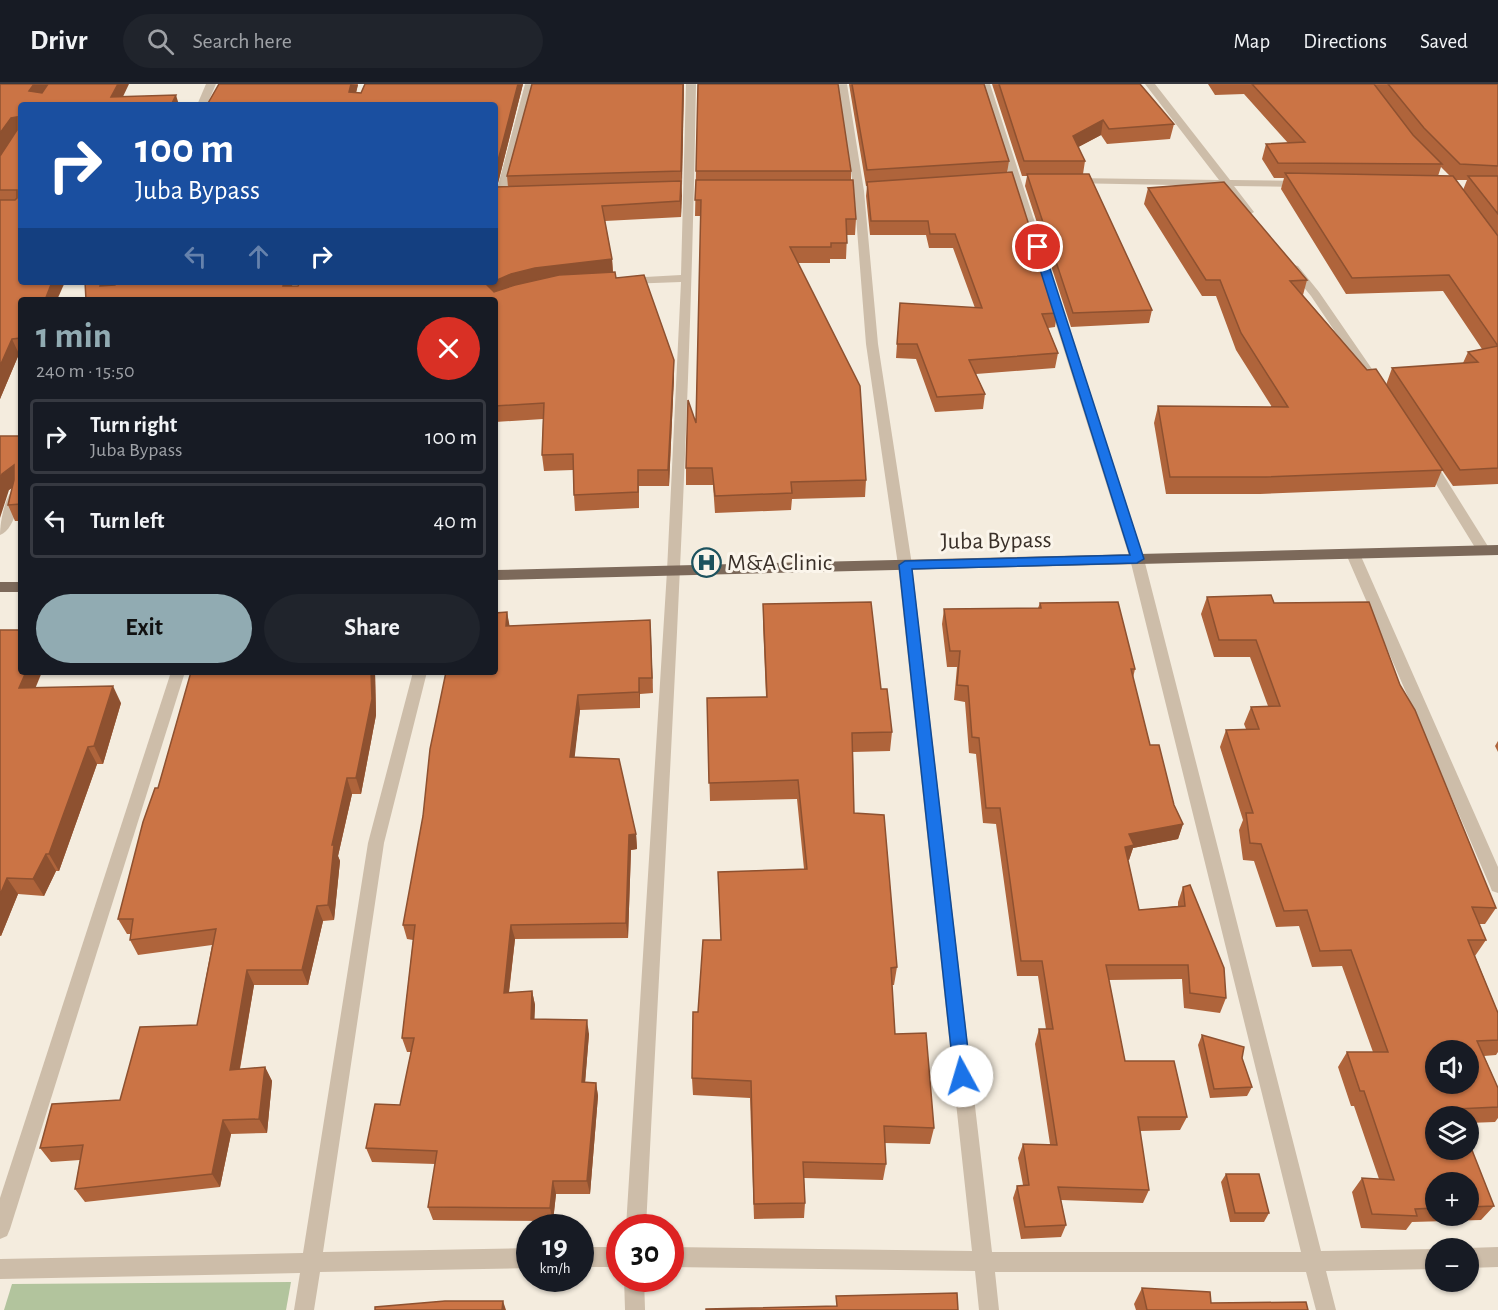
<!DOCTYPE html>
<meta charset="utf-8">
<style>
:root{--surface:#171b24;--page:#20242c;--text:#f1f3f6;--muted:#9ea1a6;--line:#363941;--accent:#91abb2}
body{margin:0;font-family:"Alegreya Sans",sans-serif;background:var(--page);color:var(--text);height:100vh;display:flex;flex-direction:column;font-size:22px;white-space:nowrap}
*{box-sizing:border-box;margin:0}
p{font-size:20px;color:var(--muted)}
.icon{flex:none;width:33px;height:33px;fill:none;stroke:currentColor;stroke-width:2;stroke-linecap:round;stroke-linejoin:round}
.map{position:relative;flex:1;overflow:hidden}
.sheet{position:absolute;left:18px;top:213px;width:480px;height:378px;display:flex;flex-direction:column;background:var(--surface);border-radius:6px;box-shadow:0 2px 4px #0004}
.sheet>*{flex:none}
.guide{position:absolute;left:18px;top:18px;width:480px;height:183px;border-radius:6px;box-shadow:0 2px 4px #0004;background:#1a4fa0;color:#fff;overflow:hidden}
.buttons{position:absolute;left:1425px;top:956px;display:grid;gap:12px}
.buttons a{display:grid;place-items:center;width:54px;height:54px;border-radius:50%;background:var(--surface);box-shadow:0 2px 4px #0004;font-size:30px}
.speed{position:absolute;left:516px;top:1130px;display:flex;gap:12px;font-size:30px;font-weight:700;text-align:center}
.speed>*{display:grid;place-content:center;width:78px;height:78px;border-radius:50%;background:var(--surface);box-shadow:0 2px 4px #0004;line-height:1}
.speed small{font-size:15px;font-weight:400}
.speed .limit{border:9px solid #d22;background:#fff;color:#111}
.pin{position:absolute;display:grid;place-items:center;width:51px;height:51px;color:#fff;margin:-26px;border:3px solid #fff;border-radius:50%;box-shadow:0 2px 6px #0007}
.me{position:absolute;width:66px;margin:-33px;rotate:354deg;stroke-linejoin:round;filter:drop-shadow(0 0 4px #0008)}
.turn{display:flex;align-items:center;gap:21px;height:126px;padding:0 18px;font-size:27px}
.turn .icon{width:78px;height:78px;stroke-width:2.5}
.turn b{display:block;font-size:42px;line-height:51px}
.lanes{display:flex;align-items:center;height:57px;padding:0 18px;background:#0003;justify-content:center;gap:30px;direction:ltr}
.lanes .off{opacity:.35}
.round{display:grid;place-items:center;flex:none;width:63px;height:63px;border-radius:32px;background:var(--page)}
.summary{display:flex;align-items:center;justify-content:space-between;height:102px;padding:0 18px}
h1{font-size:36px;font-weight:600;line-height:45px;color:var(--accent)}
.button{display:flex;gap:12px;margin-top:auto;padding:12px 18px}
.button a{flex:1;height:69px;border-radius:36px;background:var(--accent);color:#111;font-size:24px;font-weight:600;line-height:69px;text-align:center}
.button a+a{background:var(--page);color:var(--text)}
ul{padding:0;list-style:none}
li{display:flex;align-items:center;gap:18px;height:75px;margin:0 12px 9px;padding:0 6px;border:3px solid var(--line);border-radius:6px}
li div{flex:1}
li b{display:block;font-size:22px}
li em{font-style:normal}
header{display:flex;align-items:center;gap:36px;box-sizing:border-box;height:84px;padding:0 30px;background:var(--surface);border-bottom:2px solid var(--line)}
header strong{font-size:28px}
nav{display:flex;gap:33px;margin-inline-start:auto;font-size:21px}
.search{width:420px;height:54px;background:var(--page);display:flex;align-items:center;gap:15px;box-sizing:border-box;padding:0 21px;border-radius:33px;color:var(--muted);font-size:22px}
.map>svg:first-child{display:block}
.green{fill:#b2c49d}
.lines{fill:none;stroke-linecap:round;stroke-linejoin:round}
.minor{fill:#cdbda9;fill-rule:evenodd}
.major{fill:#7c695a;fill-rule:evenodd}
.wall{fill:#af643b;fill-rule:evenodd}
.shaded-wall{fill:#8e5130}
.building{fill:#cb7445;stroke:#8e5130;stroke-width:1.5;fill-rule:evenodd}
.route{fill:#1a73e8;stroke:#114b97;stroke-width:1.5}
.labels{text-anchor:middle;stroke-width:6;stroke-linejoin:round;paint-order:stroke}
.street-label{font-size:24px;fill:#3a3029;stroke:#fbf5eb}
.poi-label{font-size:24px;fill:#3a3029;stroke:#fbf5eb;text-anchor:start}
</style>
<header>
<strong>Drivr</strong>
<div class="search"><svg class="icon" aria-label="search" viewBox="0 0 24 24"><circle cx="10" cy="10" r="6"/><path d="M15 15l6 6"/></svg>Search here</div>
<nav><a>Map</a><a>Directions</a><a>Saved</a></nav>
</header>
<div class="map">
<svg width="1498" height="1226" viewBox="0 0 1498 1226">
<rect width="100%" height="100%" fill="#f4ecde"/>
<path class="green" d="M291,1198L286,1226H4L12,1200Z"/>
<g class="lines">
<g class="minor">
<path d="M206,0H216L207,21H197Z"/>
<path d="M525,0H535L505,114L500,117L495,113Z"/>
<path d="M686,0H696C690,381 665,762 646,1143H626L667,487L681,198L627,200L621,197L627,194L681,191Z"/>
<path d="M837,0H847L864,107L878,260L912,481L992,1168H1301L1130,475L980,0H990L1144,475L1321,1167L1436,1165V1185L1326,1187L1336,1226H1316L1306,1188H995L999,1226H979L975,1187L670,1183V1163L972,1167L898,481L866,260L854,107Z"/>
<path d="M1145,0H1155L1230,96L1303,97L1308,100L1303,103L1234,102L1254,128L1249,131L1245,130L1224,102L1068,99L1067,97L1072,94L1219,96Z"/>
<path d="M1294,181L1298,182L1319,208L1383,301L1381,304H1373L1311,212L1288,184Z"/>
<path d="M1429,375L1434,376L1489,464L1491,467L1489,470H1479L1423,379Z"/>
<path d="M21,399C21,412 15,446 0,451C0,437 6,403 21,399Z"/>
<path d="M1353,465L1360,470L1498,783V809L1492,807L1490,802L1346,470Z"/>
<path d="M171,588H185L10,1145L7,1152L0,1155V1114Z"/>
<path d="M413,588H427L384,759L323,1168L530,1164V1184L320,1188L314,1226H294L300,1189L0,1195V1175L303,1169L368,759Z"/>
<rect x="580" y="1163" width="40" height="20"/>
<path d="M1498,1163V1183L1468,1184V1164Z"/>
<path d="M624,1194H644L645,1226H625Z"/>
</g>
<g class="major">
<path d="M1498,461V471L495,496V486Z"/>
<rect x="0" y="498" width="21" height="10"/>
</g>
</g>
<g class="wall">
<path d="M0,0L123,13L21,216V270H19L0,315Z"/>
<path d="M219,0H358L356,8L361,9L365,0H523L497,103H508L507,92L532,0H684L681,133L605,137L612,175L613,188L616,194L674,276V292L669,402H639V424L575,427L574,411L573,386L544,387L542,371L543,335L495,338V216H86L113,198L111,201L293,198L292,202L495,198Z"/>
<path d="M849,0H984L1009,77L1007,89L1057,229L1055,243L1048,244L1058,269L1055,284L976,290L985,310L983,325L935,328L916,275L896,274L900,219L975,224L953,164H929L926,151H870L866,112L867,102H866Z"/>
<path d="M992,0H1140L1174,40L1170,55L1107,60L1101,51L1078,63L1085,77L1083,90L1152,226L1149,239L1071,243L1025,102L1027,92H1022Z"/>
<path d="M1208,0H1498V400L1453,402L1442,386L1435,403L1260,410H1166L1154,339L1158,322L1272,323L1236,266L1216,212H1202L1144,120L1148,104L1307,196L1303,211L1367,286L1386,301L1392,284L1463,279L1468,268L1482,265L1443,207L1346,210L1281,105L1284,94H1274L1262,75L1266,60L1288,59L1244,10L1215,11ZM1441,83L1450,92H1438ZM1456,96H1467L1463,106Z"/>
<path d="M696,87H851V96L856,135L855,151H847L846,175H830V179H798L866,396L865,413L792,415L791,426L715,429L713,401H686V384L696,339L701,132H695Z"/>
<path d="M21,352V437H15L8,421L12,404L9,406Z"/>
<path d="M1207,513L1274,519L1400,601L1496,824L1485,840H1479L1486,856L1475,872L1498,929V968L1496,971L1484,972L1498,1004V1034L1495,1038L1468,1039V1032H1436L1494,1122L1481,1136L1412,1138L1406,1146L1361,1144L1352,1108L1362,1094L1379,1095L1354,1022H1351L1338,983L1347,968H1373L1342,882L1312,883L1299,842L1276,843L1254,777L1243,776L1239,746L1243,736L1220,663L1226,646L1246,645L1244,640L1251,623L1268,622L1250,573H1214L1201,530ZM1436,1098H1468V1131H1436Z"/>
<path d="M1040,519L1135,585L1133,594L1150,661L1174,721L1183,740L1178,755L1133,764L1129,776H1128L1139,826L1178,822V818L1183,803L1226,914L1220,929L1184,924L1182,895L1109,896L1125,977L1187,1033L1180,1046L1140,1047L1149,1106L1143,1119L1061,1116L1066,1141L1061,1153L1021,1155L1013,1114L1017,1102L1023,1101L1018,1074L1023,1060H1050L1035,960L1039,945H1046L1038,892H1017L996,740L983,739L976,670L969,669L965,618L954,616L957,583H947L942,540L944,525L1038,524Z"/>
<path d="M763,520L881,605L892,648L890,667L853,668L854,729L897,883L894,901H892L895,950L934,1044L930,1060L884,1059L886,1080L883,1096L804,1094L805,1119L804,1134L754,1135L750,1014L693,1011L692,994L698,928L721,856L718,788L804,785L797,715L710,717L707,614L766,613L763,539Z"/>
<path d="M507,528L509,542L650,536L653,609L640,610V624L580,626L574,673L636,750L637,765L631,766L628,854L515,855L509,909L532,907L535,921L534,935L589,950L585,998L596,999L598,1012L590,1110H556L553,1137L433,1136L428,1123L435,1080L372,1078L366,1064L400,1021L411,968H407L402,954L413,856L407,855L403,841Z"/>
<path d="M0,546L36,604L121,619L103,680H97L59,787H56L44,812L18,810L1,852H0Z"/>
<path d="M191,588H375L376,631L361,710H352L338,772L340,777L334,836L323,837L308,901H254L240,985L265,983L272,997L267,1049L231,1050L220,1103L85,1118L75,1105L80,1076L51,1078L40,1064L120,1016L197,941L212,861L138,871L130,856L131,850H127L118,835L158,704Z"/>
<path d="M1498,657V668L1495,662Z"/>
<path d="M1202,951L1242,974L1252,1003L1247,1012L1210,1014L1198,961Z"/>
<path d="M1226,1090L1269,1129L1264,1138H1230L1221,1098Z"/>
<path d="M1142,1204L1211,1219L1308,1226H1136L1134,1220Z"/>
</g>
<g class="shaded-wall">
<path d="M34,0H48L35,21L29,7Z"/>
<path d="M118,0H129L119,21L111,13Z"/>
<path d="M351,0L358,1L353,21L349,8Z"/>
<path d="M518,0H523L495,111V88Z"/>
<path d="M683,0H684L682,102L681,87Z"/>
<path d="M176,11L179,21H171Z"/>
<path d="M17,33L21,45L0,73V49L11,34Z"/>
<path d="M1103,36L1101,51L1071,67L1073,52Z"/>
<path d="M681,97L682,112L681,133L680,117Z"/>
<path d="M612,175L613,191L491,216L487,201L511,190L535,184Z"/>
<path d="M52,198H65L57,216H45Z"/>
<path d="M101,198H113L106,216L100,202Z"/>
<path d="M284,198H293L288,216L283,202Z"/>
<path d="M12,255L19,270L0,315V282Z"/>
<path d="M674,276V292L669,402L668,386Z"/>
<path d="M14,381L21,397L9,406L0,434V395L2,390Z"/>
<path d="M507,528L510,544L506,542Z"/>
<path d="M650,536L651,552L653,609L652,594Z"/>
<path d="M26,588H42L28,622L19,604Z"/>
<path d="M371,588H375L376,631L361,710L356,694Z"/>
<path d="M639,594L640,610V624L639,608Z"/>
<path d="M113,602L121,619L103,680L94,662Z"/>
<path d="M578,611L580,626L573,688L570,673Z"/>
<path d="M88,663L97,680L59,787L49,770Z"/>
<path d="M347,694L352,710L338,772L340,777L334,836L328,821L332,761Z"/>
<path d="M1183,740L1178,755L1133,764L1129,776L1120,778L1129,750Z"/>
<path d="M636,750L637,765L631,766L628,854L626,839L629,751Z"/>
<path d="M46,770L56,787L44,812L33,795Z"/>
<path d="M7,794L18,810L1,852L0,850V811Z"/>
<path d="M317,822L323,837L308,901L302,886Z"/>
<path d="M511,841L515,855L507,923L504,909Z"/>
<path d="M247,886L254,901L237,1000L230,986Z"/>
<path d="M532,907L535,921L534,949L531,935Z"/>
<path d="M587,936L589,950L584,1012L582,998Z"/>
<path d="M265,983L272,997L267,1049L259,1035Z"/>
<path d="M596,999L598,1012L590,1110L587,1097Z"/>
<path d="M223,1036L231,1050L220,1103L212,1090Z"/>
<path d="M553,1097L556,1110L553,1137L550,1124Z"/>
<path d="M503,1217L506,1226H502Z"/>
</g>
<g class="building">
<path d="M0,0H34L29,7L42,9L48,0H118L111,13L176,11L171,21H21V198H52L45,216H21V254L12,255L0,282V116H15L17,114V106H0V72L17,46V33L11,34L0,49Z"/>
<path d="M219,0H351L349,8L361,9L365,0H518L495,88V21H207Z"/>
<path d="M532,0H683L681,87L507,92Z"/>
<path d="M698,0H838L851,87H696Z"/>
<path d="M852,0H984L1009,77L867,86Z"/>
<path d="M999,0H1140L1174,40L1109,45L1103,36L1073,52L1085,77H1024Z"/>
<path d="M1252,0H1374L1413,51L1442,80L1278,79L1266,60L1305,58Z"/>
<path d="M1388,0H1498V82L1460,80L1424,44Z"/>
<path d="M1012,88L1057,229L1042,230L1058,269L969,276L985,310L937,313L917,260H897L900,219L982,224L955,150H930L928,137H871L867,98Z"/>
<path d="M1285,89L1453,92L1498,152V262L1449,191L1352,194Z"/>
<path d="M1027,90H1089L1152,226L1073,229Z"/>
<path d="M1468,92H1498V130Z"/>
<path d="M696,96H853L856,135H846L847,159H831V163H790L860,302L866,396L791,398L792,409L715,412L712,384H686L688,316L696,339L701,116H695Z"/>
<path d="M681,97L680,117L602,122L612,175L535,184L511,190L495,197V103Z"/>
<path d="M1224,98L1307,196L1290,197L1367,286L1376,285L1443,386L1265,393H1170L1158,322L1288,323L1241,249L1220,196H1206L1148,104Z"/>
<path d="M615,188L616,194L644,191L674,276L668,386H638V408L574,411L573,370L542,371L544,319L495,322V216H86L85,198H101L100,202L115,201L117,198H284L283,202H298L300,198H493L487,201L494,208L515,201L559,191Z"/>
<path d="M1498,262V384L1460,386L1392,284L1478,278L1468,268Z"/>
<path d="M0,352H21V420L8,421L14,396V381L2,390L0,395Z"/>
<path d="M1271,511L1274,519L1369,518L1400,601L1415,626L1496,824L1472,823L1486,856H1468L1498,929V956L1477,957L1498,1004V1023L1457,1025L1460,1032H1436V1065H1468V1056L1494,1122L1468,1123V1098H1436V1124L1415,1125L1417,1132L1372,1130L1362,1094L1394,1096L1364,1007H1360L1347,968H1388L1351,866L1320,867L1307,826L1284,827L1261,760L1250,759L1246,729H1253L1226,646L1259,645L1251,623L1280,622L1256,556H1219L1207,513ZM1436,966H1468V999H1436Z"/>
<path d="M871,518L881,605H887L892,648L852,649L854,729L884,731L897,883L891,884L895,950L926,949L934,1044L884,1042L886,1080L803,1078L805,1119L754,1120L751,997L692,994L693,928H698L703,856H721L718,788L807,785L798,696L709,699L707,614L767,613L763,520Z"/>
<path d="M1118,518L1135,585H1131L1150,661H1159L1174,721L1183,740L1129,750L1134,761L1125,763L1139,826L1185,822L1183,803L1190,801L1224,884L1226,914L1190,909L1188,881H1106L1125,977H1174L1187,1033H1138L1149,1106L1058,1103L1066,1141L1025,1143L1017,1102L1029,1101L1023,1060L1057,1061L1039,945H1053L1042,877H1021L1000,724H986L979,654L972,653L968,602L957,601L960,567H950L944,525L1041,524L1040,519Z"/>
<path d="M507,528L506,542L650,536L652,594H639V608L578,611L570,673L619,675L636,750L629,751L626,839L511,841L504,909L532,907L531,935L587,936L582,998L596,999L587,1097H553L550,1124L428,1123L437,1067L366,1064L375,1020L400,1021L414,954H402L415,841H403L423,732L430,665L446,588H495V529Z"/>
<path d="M0,546H21V588H26L19,604L113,602L94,662L88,663L49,770H46L33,795L7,794L0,811Z"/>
<path d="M191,588H371L372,615L356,694H347L332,761H334L328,821L317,822L302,886H247L230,986L265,983L259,1035L223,1036L212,1090L75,1105L83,1061L40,1064L52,1020L120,1016L140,943L197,941L216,845L130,856L133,835H118L143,738L155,704H158Z"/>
<path d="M1202,951L1244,963L1242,974L1252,1003L1214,1005Z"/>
<path d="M1226,1090H1259L1269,1129H1235Z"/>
<path d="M1142,1204L1210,1208L1211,1219L1306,1218L1308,1226H1147Z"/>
<path d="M957,1209L958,1226H706V1225L837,1222L836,1212Z"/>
<path d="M445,1217H503L502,1226H375V1223Z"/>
</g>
<path class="route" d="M1034,161L1043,163L1144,475L1137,479L912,485L971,992L968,998L962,1000L956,998L954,992L899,481L905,477L1130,471L1033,163Z"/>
<defs>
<symbol id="hospital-ring" viewBox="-11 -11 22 22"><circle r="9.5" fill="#fbf5eb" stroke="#1c525e" stroke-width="1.5"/><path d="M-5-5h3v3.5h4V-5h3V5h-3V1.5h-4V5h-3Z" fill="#1c525e"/></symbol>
</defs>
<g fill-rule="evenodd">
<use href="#hospital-ring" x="690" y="462" width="33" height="33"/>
</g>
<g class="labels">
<g class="street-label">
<text transform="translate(996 456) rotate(-1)" y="8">Juba Bypass</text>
</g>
<g class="poi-label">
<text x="727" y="486">M&amp;A Clinic</text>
</g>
</g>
</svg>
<div class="buttons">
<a><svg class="icon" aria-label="sound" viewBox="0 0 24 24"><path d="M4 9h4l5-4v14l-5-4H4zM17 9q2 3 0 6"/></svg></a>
<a><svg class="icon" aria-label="layers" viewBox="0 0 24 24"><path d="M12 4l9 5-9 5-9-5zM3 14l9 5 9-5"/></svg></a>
<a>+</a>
<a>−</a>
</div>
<div class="speed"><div>19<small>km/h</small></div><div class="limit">30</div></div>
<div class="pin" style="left:1038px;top:163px;background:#d93025"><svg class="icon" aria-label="arrive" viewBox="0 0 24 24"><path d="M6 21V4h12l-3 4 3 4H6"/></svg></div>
<svg class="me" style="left:962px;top:992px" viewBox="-20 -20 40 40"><circle r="19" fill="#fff"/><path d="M0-13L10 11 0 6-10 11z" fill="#1a73e8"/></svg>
<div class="guide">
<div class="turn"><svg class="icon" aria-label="right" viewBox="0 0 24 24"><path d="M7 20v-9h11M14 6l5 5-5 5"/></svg><div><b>100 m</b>Juba Bypass</div></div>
<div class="lanes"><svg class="icon off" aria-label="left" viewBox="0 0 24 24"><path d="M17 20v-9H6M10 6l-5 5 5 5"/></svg><svg class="icon off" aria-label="ahead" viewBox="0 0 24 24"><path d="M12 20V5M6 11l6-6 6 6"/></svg><svg class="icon" aria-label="right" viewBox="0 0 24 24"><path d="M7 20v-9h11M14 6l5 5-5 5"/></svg></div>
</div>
<section class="sheet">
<div class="summary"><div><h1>1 min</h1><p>240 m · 15:50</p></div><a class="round" style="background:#d93025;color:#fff"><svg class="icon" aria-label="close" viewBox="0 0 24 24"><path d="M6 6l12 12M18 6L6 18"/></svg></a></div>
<ul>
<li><svg class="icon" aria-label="right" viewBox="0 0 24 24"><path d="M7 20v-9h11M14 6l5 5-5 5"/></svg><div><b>Turn right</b><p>Juba Bypass</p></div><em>100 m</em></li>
<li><svg class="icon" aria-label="left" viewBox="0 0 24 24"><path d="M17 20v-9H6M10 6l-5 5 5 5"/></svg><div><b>Turn left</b></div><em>40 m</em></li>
</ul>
<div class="button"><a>Exit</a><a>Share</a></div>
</section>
</div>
